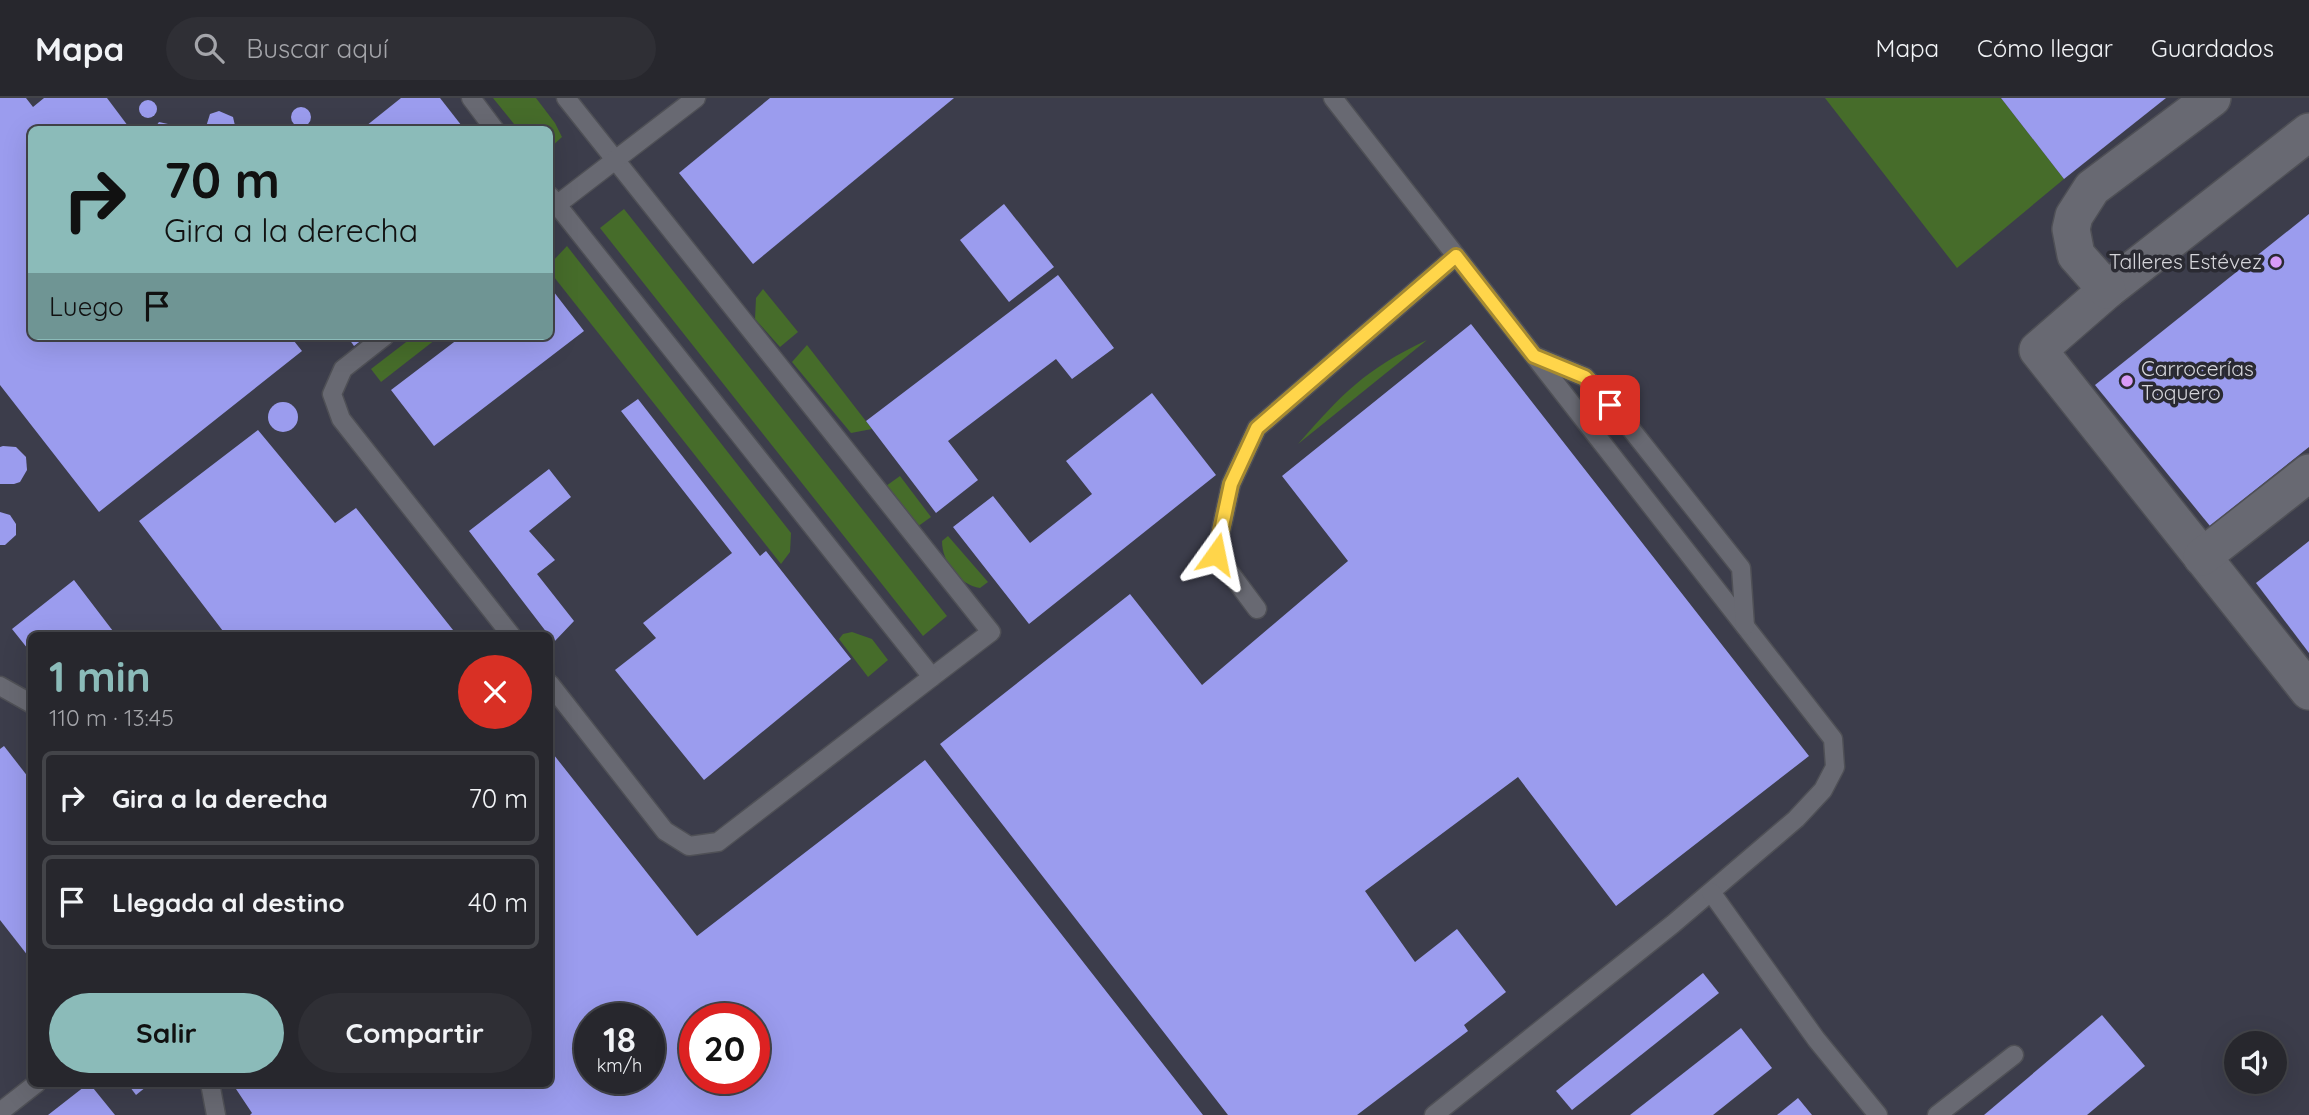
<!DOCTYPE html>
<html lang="es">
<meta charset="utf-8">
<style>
:root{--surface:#27272d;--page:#2f2f35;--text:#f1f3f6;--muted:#a4a5aa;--line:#434449;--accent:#8bbbb9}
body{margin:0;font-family:Quicksand,sans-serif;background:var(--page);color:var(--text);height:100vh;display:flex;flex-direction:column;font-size:26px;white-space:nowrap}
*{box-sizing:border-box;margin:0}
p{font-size:23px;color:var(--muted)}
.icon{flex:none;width:38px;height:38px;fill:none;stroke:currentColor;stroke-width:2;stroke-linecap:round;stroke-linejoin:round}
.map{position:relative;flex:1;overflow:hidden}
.panel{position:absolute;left:28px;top:534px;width:525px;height:455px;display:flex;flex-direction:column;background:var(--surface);border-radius:10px;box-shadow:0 7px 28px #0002,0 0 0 2px var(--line)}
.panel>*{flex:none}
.top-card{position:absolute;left:28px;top:28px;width:525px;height:214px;border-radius:10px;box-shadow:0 7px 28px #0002,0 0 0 2px var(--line);background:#8bbbb9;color:#111;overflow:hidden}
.buttons{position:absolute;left:2224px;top:933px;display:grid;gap:14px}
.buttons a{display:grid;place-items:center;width:63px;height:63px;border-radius:50%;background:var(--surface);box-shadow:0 7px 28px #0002,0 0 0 2px var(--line);font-size:35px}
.speed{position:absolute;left:574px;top:905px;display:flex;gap:14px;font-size:35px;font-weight:700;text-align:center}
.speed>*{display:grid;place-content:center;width:91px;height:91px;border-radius:50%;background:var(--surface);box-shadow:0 7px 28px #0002,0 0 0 2px var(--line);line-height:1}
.speed small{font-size:18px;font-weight:400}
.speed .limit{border:10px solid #d22;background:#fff;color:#111}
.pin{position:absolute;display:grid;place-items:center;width:60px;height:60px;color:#fff;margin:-30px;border-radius:14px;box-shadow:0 4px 10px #0006}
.me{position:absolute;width:77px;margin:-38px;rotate:12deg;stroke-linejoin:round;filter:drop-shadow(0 0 5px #0008)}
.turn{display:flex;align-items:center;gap:24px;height:147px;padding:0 21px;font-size:32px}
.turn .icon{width:91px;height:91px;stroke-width:2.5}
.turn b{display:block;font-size:49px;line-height:60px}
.then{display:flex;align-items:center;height:66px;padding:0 21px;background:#0003;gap:14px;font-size:26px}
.round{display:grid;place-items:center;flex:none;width:74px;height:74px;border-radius:37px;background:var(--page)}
.overview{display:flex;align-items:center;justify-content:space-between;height:119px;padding:0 21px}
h1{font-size:42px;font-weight:800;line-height:52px;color:var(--accent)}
.primary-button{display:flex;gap:14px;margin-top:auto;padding:14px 21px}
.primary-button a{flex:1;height:80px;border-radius:42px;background:var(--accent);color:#111;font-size:28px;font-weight:800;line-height:80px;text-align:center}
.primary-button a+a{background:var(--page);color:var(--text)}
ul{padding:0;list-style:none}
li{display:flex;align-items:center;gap:21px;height:94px;margin:0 14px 10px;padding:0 7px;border:4px solid var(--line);border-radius:10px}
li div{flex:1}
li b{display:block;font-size:26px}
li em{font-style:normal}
header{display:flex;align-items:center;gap:42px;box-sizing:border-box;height:98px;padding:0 35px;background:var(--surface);border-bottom:2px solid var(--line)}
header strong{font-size:33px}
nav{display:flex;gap:38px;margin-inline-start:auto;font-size:24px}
.search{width:490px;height:63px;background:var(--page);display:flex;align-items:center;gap:18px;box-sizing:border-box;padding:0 24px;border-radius:38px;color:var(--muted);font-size:26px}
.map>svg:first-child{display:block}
.built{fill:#3c3d4b;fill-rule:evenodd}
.green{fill:#466c2a}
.building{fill:#9b9cee;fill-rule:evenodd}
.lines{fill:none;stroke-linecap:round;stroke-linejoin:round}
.service-casing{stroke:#4f5056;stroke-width:21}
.minor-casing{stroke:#4f5056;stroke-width:40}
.service{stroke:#686972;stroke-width:18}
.minor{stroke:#686972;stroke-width:37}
.route-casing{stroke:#a68a30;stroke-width:18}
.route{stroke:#ffd54a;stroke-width:12}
.poi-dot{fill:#d89bf8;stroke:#2a2a32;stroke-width:2.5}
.labels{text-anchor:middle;stroke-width:7;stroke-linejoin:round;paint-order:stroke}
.poi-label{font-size:21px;fill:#d5d5da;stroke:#2a2a32;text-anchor:end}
</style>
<header>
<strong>Mapa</strong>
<div class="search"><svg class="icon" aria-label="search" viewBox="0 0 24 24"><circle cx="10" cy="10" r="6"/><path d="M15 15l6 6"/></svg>Buscar aquí</div>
<nav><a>Mapa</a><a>Cómo llegar</a><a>Guardados</a></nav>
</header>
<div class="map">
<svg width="2309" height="1017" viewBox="0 0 2309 1017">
<rect width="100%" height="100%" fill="#34343c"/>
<path class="built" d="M0,0H2309V1017H0ZM32,32H550V238H32ZM32,537H550V985H32ZM590,920H649V980H590ZM695,920H754V980H695ZM2236,945H2275V984H2236Z"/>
<g class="green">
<path d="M493,0H536L555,25L562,39L550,50V32L518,31Z"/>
<path d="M1825,0H2001L2064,81L1957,170Z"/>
<path d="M624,111L947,518L923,538L600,130Z"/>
<path d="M567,148L791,435L790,454L781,466L550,174V166Z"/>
<path d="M763,191L798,234L780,249L755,221L756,200Z"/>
<path d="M414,238H440L381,284L371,271Z"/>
<path d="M1427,242L1298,346C1343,295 1364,272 1427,242Z"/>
<path d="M807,247L872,331L851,335L792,264Z"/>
<path d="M900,378L931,419L917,429L886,388Z"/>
<path d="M948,438L988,484L980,490C959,487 942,464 942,443Z"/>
<path d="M852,534L872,541L888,562L868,579L839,541L843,536Z"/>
</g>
<g class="building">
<path d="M0,0H26L33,9L44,0H107L131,32H32V238H290L302,253L99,414L0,287Z"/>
<path d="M401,0H440L465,32H361Z"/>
<path d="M770,0H954L753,166L679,75Z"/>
<path d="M2001,0H2166L2064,81Z"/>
<circle cx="148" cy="11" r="9"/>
<circle cx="301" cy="19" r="10"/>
<path d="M219,13L233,19L236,32H205L210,16Z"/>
<path d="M159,24L168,26L172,32H153Z"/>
<path d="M1004,106L1054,169L1009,204L960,142Z"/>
<path d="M2309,116V349L2210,428L2095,287Z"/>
<path d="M1058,177L1114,250L1072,281L1056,261L948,343L978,382L936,415L866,323Z"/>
<path d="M550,189L584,233L434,348L391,292L462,238H550Z"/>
<path d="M1471,226L1809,658L1616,808L1518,679L1365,793L1415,864L1457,831L1506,894L1464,927L1468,933L1357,1017H1228L940,646L1130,496L1202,587L1348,463L1282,378Z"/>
<path d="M347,238H367L354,248Z"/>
<path d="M1152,295L1216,377L1029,526L953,429L993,398L1030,445L1092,396L1066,363Z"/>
<path d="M638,301L760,458L766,453L851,561L704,682L615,572L656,540L643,525L732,455L621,313Z"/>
<circle cx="283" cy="319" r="15"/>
<path d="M258,332L335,425L356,410L457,537H226L139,423Z"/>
<path d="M3,348L16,349L26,359L27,372L20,384L14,386H0V349Z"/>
<path d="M549,371L571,399L529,433L555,462L537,476L574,523L554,544L469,433Z"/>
<path d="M0,414L10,417L16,426V437L5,447H0Z"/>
<path d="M2309,443V555L2256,485Z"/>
<path d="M74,482L116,537H32V556L12,531Z"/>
<path d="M4,648L32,684V863L0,822V651Z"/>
<path d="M550,652L697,838L925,662L1203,1017H250L252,1015L234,988L238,985H550ZM590,920H649V980H590ZM695,920H754V980H695Z"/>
<path d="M1703,875L1719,895L1572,1012L1556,993Z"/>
<path d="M2102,917L2145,968L2087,1017H1984Z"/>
<path d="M1741,930L1772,970L1713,1017H1630Z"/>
<path d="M89,985L115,1017H48Z"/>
<path d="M127,985H151L136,997Z"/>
<path d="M1798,1000L1812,1017H1777Z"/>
</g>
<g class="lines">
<defs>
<g id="service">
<path d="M471,0L495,32"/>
<path d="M566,0L991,534L932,579"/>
<path d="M1333,0L1833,641L1835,669L1823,692L1796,721L1673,826L1434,1017"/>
<path d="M550,98L932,579L718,744L689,748L665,733L550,586"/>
<path d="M550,112L696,0"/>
<path d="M385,238L343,271L332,296L341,321L511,537"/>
<path d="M1537,259L1585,279L1623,321L1741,470L1745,528"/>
<path d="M1257,511L1216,456L1231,386L1257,330L1456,158"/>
<path d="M0,588L32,606"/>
<path d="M1711,794L1816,941L1878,1017"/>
<path d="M210,985L216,1017"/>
<path d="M0,1014L37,985"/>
<path d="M1937,1017L2014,957"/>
</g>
<g id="minor">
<path d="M2309,34L2107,192L2038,252L2309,593"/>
<path d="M2107,192L2076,157L2071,131L2074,118L2092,90L2212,0"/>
<path d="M2202,459L2309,375"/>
</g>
</defs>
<use href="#service" class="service-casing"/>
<use href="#minor" class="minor-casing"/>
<use href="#service" class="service"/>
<use href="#minor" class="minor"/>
</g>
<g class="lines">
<defs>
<path id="route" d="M1216,456L1231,386L1257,330L1456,158L1534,258L1585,279L1610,307"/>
</defs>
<use href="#route" class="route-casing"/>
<use href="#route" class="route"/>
</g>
<g class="poi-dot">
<circle cx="2276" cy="164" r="7"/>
<circle cx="2127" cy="283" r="7"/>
</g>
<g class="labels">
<g class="poi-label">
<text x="2262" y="171">Talleres Estévez</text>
<text x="2141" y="278" text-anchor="start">Carrocerías<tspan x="2141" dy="24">Toquero</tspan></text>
</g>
</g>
</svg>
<div class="buttons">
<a><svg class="icon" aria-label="sound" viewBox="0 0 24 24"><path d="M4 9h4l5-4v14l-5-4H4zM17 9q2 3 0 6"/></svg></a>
</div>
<div class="speed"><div>18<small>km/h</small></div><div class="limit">20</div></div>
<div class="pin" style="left:1610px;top:307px;background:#d93025"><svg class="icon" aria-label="arrive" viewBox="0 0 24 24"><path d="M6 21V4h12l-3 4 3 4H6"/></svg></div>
<svg class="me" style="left:1216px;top:456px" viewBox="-20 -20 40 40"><path d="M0-17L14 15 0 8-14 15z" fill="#ffd54a" stroke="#fff" stroke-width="4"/></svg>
<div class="top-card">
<div class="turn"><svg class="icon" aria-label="right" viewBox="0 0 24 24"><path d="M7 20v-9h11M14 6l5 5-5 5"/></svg><div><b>70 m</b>Gira a la derecha</div></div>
<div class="then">Luego<svg class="icon" aria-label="arrive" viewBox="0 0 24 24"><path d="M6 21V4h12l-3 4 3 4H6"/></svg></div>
</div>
<section class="panel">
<div class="overview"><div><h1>1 min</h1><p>110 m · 13:45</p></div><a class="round" style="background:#d93025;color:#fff"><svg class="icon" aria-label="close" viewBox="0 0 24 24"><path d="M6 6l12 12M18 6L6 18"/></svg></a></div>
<ul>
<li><svg class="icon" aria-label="right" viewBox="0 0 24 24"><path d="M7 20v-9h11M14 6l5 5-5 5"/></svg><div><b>Gira a la derecha</b></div><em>70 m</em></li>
<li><svg class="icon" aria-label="arrive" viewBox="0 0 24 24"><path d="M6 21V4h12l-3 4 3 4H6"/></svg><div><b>Llegada al destino</b></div><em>40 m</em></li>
</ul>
<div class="primary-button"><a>Salir</a><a>Compartir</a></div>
</section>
</div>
